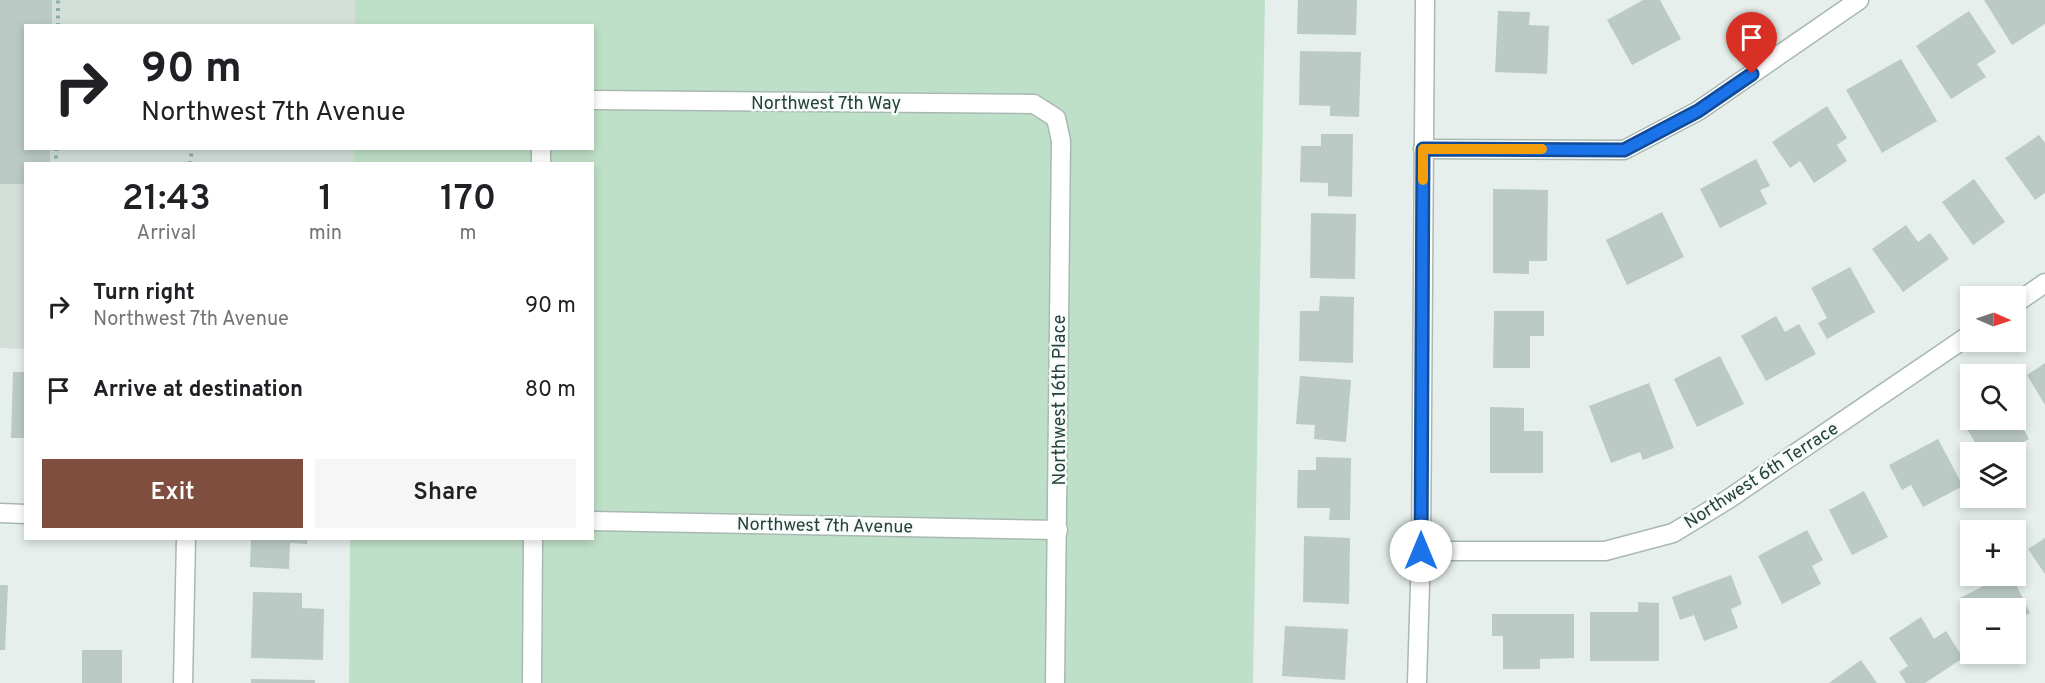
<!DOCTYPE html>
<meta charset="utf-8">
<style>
:root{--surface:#fff;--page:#f6f6f6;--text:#202124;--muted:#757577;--accent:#7f4e3f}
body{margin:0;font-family:Overpass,sans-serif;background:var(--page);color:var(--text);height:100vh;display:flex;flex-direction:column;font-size:22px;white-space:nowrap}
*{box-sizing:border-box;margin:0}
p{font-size:20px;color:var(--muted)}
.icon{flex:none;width:33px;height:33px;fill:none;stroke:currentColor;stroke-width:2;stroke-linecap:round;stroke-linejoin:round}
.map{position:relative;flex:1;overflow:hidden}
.drawer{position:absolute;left:24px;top:162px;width:570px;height:378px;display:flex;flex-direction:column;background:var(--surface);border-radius:0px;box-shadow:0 3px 9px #0003}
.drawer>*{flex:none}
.hud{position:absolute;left:24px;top:24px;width:570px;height:126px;border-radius:0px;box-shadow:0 3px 9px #0003;background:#fff;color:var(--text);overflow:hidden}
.needle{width:39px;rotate:92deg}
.tools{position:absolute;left:1960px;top:286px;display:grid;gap:12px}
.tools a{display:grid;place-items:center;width:66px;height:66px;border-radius:0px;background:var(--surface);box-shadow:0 3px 9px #0003;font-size:30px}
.pin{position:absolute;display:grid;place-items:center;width:51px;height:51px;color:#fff;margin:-62px -26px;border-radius:50% 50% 50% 0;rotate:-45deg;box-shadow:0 0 6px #0007}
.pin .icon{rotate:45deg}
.me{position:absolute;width:66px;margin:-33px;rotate:0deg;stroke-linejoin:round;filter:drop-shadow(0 0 4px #0008)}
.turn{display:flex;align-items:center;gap:21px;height:126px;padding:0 18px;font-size:27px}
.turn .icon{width:78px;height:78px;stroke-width:2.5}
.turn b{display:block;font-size:42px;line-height:51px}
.eta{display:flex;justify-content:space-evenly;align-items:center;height:102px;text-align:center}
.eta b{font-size:36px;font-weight:600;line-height:42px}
.primary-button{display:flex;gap:12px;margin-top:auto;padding:12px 18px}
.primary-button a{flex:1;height:69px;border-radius:0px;background:var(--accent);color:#fff;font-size:24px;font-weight:600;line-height:69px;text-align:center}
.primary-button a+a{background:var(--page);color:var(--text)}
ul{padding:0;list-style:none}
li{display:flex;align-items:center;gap:18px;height:84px;padding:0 18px}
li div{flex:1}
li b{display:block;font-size:22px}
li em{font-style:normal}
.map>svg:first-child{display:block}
.built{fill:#d4dfda}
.green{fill:#bfe0c8}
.building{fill:#bbcac4}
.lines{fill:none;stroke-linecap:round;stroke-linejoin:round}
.minor-casing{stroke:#a8b8b2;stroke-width:21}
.path{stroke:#86b3a5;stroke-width:4;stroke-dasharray:3 4.5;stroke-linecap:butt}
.minor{stroke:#fff;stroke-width:18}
.route-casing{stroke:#114b97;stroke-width:15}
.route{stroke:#1a73e8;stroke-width:10}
.slow{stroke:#f59e0b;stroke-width:10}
.labels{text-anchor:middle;stroke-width:5;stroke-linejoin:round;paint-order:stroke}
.street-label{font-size:18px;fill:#24423a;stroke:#f7fbf9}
</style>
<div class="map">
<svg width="2045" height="683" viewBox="0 0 2045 683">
<rect width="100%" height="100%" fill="#e6efeb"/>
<path class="built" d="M0,0H355V25L26,26V148H354V163L26,164L25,349L0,348Z"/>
<path class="green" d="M355,0H1265L1253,683H349L350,539L592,538V164L354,163V149L592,148V26L355,25Z"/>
<g class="building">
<path d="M0,0H52V26H26V148H50V164H26V184H0Z"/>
<path d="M1298,0H1357L1356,35L1297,34Z"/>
<path d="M1643,0H1660L1681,39L1632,65L1607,20Z"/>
<path d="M1984,0H2045V24L2012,45Z"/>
<path d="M1498,11L1530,12L1529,25L1549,26L1547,74L1495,72Z"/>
<path d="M1969,11L1996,52L1977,64L1986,77L1951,99L1916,46Z"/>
<path d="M1300,51L1361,52L1359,117L1330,116V106L1299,105Z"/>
<path d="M1901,59L1937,121L1882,153L1846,90Z"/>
<path d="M1827,106L1847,138L1837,145L1847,161L1814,183L1800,161L1790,168L1772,142Z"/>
<path d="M1321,134H1353L1352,197L1328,196V183L1300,182L1301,146H1321Z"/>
<path d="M2039,135L2045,143V193L2035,200L2005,158Z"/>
<path d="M1756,159L1770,186L1760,190L1767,204L1720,228L1700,189Z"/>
<path d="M1974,179L2005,222L1973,245L1942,202Z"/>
<path d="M1493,189L1548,190L1547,261H1529V274L1493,273Z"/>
<path d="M1662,212L1684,257L1627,285L1606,240Z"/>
<path d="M1311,213L1356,214L1355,279L1310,278Z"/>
<path d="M1906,225L1918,242L1930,233L1949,259L1903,292L1872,249Z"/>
<path d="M1850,267L1875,312L1827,339L1818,323L1827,318L1811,288Z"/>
<path d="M1320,296L1354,297L1353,363L1299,361L1300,311H1319Z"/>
<path d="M1494,311H1544V336H1530V368H1493Z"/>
<path d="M1776,316L1785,332L1799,324L1816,354L1766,381L1741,336Z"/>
<path d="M1720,356L1744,404L1697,427L1674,379Z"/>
<path d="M2045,363V405L2027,375Z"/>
<path d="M13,372H26V438H11Z"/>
<path d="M1300,376L1351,380L1346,442L1314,439L1315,425L1296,424Z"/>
<path d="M1649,383L1674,448L1643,460L1640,452L1611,463L1589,406Z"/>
<path d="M1490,407L1524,408V431H1543V473H1490Z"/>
<path d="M1971,415V420H2016V416L2029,439L2006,453H1981L1962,420Z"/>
<path d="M1938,439L1963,486L1923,507L1911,485L1902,490L1889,465Z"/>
<path d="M1316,457L1351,458L1350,520H1329L1330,508H1297L1298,470H1316Z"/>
<path d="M1864,491L1888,537L1852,555L1829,510Z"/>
<path d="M1807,530L1823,560L1812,566L1821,584L1782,604L1758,556Z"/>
<path d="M1304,536L1350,538L1349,604L1303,602Z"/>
<path d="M251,538H308L307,544L290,543L289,569L250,567Z"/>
<path d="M2045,538V574L2028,549Z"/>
<path d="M1731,575L1742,604L1731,609L1738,628L1704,641L1694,615L1680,620L1672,597Z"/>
<path d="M2003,576H2012L2030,613L2016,620V609H1971V621L1960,598Z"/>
<path d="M0,585H8L5,650H0Z"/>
<path d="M253,592L302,593V608L324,609L323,660L251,658Z"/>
<path d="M1638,602L1659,603V661H1590V612H1638Z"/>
<path d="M1492,614H1574V658L1540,659V669H1503V636H1492Z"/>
<path d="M1921,617L1934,639L1946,631L1963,658L1925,683H1906L1899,672L1908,666L1889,638Z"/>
<path d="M1285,626L1348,629L1345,680L1282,676Z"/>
<rect x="82" y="650" width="40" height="33"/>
<path d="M1861,660L1877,683H1829Z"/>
<path d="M251,679L315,680V683H251Z"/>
</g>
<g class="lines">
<defs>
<g id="minor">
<path d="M592,100L1034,104L1056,118L1061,141L1055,683"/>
<path d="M1423,149L1624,150L1698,111L1859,0"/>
<path d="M541,164V148"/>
<path d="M2016,303L2045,283"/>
<path d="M0,513L26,514"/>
<path d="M592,521L1058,530"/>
<path d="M1421,551H1605L1673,533L1727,500L1971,334"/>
<path d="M183,683L186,538"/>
<path d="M532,683L533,538"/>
<path d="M1417,683L1421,551L1425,0"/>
</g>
</defs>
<use href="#minor" class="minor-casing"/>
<g class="path">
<path d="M58,26V0"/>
<path d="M56,148V164"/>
<path d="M190,164L192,148"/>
</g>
<use href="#minor" class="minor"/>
</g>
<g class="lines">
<defs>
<path id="route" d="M1421,551L1423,149L1624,150L1698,111L1752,74"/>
</defs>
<use href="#route" class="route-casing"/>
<use href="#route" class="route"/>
<path class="slow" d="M1423,180V149H1542"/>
</g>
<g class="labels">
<g class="street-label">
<text x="826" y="109">Northwest 7th Way</text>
<text transform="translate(1059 400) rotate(-90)" y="6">Northwest 16th Place</text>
<text transform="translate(1761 475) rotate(-33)" y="6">Northwest 6th Terrace</text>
<text transform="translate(825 525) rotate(1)" y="6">Northwest 7th Avenue</text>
</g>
</g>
</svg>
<div class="tools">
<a><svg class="needle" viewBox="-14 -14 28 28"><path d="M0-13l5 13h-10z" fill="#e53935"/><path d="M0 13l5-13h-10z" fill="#757577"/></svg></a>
<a><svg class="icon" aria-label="search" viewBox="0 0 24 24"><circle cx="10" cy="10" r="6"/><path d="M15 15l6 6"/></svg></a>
<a><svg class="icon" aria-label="layers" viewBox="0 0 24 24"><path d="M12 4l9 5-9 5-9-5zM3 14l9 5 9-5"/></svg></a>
<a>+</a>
<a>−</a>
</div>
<div class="pin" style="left:1752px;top:74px;background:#d93025"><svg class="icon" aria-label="arrive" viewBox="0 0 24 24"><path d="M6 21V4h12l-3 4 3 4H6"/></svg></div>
<svg class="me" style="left:1421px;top:551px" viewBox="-20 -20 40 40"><circle r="19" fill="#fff"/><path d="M0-13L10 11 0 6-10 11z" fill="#1a73e8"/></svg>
<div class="hud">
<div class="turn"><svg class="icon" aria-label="right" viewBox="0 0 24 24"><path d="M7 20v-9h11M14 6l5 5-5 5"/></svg><div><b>90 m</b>Northwest 7th Avenue</div></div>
</div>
<section class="drawer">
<div class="eta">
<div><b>21:43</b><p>Arrival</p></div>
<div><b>1</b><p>min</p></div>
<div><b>170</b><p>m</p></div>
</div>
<ul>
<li><svg class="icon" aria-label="right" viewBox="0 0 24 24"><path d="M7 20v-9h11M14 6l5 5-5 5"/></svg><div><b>Turn right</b><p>Northwest 7th Avenue</p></div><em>90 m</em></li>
<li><svg class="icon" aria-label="arrive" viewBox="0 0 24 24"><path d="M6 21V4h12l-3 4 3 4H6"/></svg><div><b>Arrive at destination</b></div><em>80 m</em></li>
</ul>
<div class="primary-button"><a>Exit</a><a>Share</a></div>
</section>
</div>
